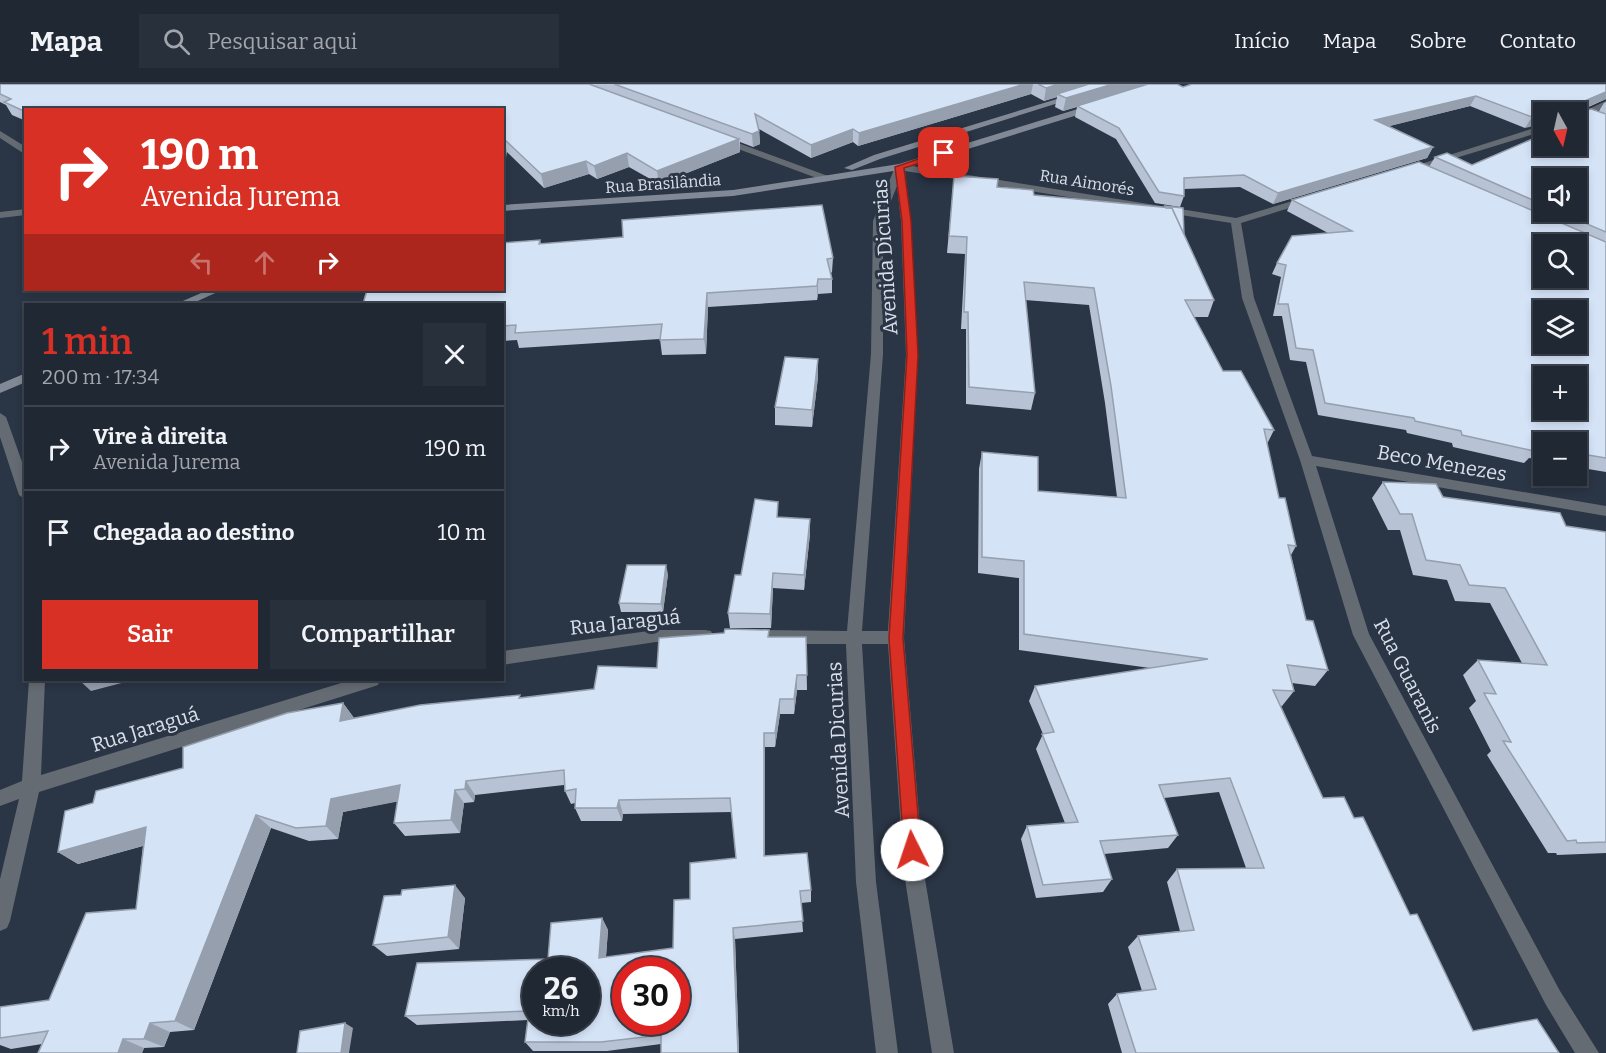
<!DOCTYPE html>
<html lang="pt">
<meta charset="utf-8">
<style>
:root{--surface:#202834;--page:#28303c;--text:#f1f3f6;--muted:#a2a6ac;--line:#3d444f;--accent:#d93025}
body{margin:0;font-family:Bitter,serif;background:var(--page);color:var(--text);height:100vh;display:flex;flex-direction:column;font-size:22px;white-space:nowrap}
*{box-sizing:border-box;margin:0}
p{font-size:20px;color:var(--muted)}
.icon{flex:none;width:33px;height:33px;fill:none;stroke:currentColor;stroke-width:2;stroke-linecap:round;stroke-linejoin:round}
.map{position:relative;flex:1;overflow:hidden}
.drawer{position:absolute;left:24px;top:219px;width:480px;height:378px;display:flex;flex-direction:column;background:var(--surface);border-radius:0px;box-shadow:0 3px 9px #0003,0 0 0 2px var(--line)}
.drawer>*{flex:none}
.hud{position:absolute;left:24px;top:24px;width:480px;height:183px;border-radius:0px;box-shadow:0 3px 9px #0003,0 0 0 2px var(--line);background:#d93025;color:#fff;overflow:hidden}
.needle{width:39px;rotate:172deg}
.buttons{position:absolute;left:1533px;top:18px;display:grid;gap:12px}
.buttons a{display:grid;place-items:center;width:54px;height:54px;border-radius:0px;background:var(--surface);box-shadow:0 3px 9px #0003,0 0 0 2px var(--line);font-size:30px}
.speed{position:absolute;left:522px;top:873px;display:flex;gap:12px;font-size:30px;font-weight:700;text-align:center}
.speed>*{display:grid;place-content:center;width:78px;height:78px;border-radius:50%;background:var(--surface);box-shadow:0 3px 9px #0003,0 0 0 2px var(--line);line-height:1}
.speed small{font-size:15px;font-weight:400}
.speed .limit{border:9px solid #d22;background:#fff;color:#111}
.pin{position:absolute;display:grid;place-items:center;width:51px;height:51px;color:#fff;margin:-26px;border-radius:12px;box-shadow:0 3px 9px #0006}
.me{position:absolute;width:66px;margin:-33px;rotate:356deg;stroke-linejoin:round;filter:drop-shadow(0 0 4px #0008)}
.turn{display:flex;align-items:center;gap:21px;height:126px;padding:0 18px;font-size:27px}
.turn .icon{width:78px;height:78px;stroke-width:2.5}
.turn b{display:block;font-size:42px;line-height:51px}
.lanes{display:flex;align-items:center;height:57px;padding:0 18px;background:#0003;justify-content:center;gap:30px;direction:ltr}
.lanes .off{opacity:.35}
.round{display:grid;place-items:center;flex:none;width:63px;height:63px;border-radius:0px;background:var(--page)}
.summary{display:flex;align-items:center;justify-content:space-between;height:102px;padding:0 18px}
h1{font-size:36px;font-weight:600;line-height:45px;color:var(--accent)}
.action{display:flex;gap:12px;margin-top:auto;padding:12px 18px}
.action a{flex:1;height:69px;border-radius:0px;background:var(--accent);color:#fff;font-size:24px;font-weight:600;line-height:69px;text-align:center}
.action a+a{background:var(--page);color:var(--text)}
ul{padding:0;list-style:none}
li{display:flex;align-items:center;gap:18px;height:84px;padding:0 18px;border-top:2px solid var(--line)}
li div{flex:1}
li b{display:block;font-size:22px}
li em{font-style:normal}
header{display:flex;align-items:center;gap:36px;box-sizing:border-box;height:84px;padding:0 30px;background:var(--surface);border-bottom:2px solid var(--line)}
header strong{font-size:28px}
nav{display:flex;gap:33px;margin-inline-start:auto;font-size:21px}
.search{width:420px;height:54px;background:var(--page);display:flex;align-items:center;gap:15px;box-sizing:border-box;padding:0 21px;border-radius:0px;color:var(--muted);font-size:22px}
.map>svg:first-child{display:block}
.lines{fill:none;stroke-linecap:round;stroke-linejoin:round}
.minor{fill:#656b73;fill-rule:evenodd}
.secondary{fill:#808995;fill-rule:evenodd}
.wall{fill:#b7c3d4;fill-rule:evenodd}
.shaded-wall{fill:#959fad}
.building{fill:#d5e3f7;stroke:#959fad;stroke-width:1.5;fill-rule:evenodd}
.route{fill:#d93025;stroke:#8d1f18;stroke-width:1.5}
.labels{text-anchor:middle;stroke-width:6;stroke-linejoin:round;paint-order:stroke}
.far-street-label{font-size:16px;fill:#d9e0eb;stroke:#2a3545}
.street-label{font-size:20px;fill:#d9e0eb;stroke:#2a3545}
</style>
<header>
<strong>Mapa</strong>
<div class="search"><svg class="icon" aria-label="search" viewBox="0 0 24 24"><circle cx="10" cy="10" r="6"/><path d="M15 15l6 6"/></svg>Pesquisar aqui</div>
<nav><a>Início</a><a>Mapa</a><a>Sobre</a><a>Contato</a></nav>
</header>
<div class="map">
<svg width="1606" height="969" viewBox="0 0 1606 969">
<rect width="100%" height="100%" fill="#2a3545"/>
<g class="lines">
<g class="minor">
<path d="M1606,17V23L1576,36V31Z"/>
<path d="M1544,41V47L1410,88L1402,86Z"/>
<path d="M0,47L26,63V71L0,54Z"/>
<path d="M722,53L828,92L830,94L822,96L719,58L718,56Z"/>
<path d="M900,80L1236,134L1306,113H1312V117L1241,139L1254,214L1312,372L1606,422V432L1316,382L1369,550L1560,907L1599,969H1575L1546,921L1353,551L1300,376L1242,214L1231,139L905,87L911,137L918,271L904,554L924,789L954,969H932L904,789L888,560H862L876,798L898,969H876L856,798L846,560H750L744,558L742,553L744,548L750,546L847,547L871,270L873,137L895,83ZM897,102L901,137L906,271L888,547H862L883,270V137Z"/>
<path d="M26,125V131L0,134V128Z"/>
<path d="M0,329L6,333L26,389V416L19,411L0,353Z"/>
<path d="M656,546H705L711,547L713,552L711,557L705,558H656L502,581V567Z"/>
<path d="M29,596H45L41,691L351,596H380L378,601L372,603L39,708L10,837L7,844L0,847V795L19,715L0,722V706L22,697Z"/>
</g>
<g class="secondary">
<path d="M1106,0H1119L880,75L852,86L844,84L874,71Z"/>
<path d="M1094,20L1098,23L1097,25L900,86L733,112L502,127V121L733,106L899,80Z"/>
<path d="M208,206H222L191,220H176Z"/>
<path d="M26,289V298L0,309V300Z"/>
</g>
</g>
<g class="wall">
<path d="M0,0H1177L1183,3L1606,15L1582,26L1584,27H1599L1604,19L1606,18V388L1576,383V358H1544V376L1529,374L1524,379L1453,363L1452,359L1407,349L1406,346L1318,331L1306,278L1290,276L1282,232H1273L1281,193L1272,190L1277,179L1328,149L1287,127L1292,116L1429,83L1435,73L1472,81L1541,51V50L1544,46V62L1576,28H1544L1525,44L1470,22L1389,42L1433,63L1427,74L1273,120L1240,103L1184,105V112L1180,123L1155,119L1116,55L1075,33L1077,23L1063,27L1055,23L1057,13L1044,17L1031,10L858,62L853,58L811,74L759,45L760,60L753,63L740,58V68L659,100L629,83L597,95L589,90L544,104L507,68L26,26V37L12,31L6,21L0,18ZM1544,94L1576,128H1544Z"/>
<path d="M954,92L1034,111L1164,123L1165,122L1184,150L1214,216L1208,233H1194L1223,287L1274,346L1267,360L1279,414L1296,462L1291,471L1306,536L1328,586L1315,602L1292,599L1294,607L1282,622H1281L1323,714L1354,734L1410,831L1473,947L1559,969H1122L1108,920L1117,910L1142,907L1128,863L1138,852L1180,847L1167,798L1177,785L1246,784L1219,708L1164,714L1178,751L1168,764L1104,770L1112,795L1103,808L1036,814L1021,755L1027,742L1065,739L1036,665L1043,650L1029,617L1035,602L1150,584L1019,566V494L978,489L979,385L982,368L1038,407L1117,413L1105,319L1089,221L1025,216L1035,309L1031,326L966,320V245H961L965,170L947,169Z"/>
<path d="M540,156L541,160L833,174L832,188L831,189L832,195V209L818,210L817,216L708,223L706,270L662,271L660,255L519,264L517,256L502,257V220Z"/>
<path d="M818,275V293L812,343L775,341V323Z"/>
<path d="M1383,398L1566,442L1606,448V769L1557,771L1556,769H1548L1487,671L1491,667L1469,624L1476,617L1463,591L1478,576L1522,579L1490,519L1455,517L1447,496L1413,491L1400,446H1388L1372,414Z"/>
<path d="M778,433L810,450L804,506L773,504L771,544H730L728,529L741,491Z"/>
<path d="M668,490L663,528H621L619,519Z"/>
<path d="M769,546V553H806L807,606H797L794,630H780L775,663H765V772L811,806V818L801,819L803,848L735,855L739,969H661V960L607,967H533L525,958L528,936L417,941L405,932L548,875L602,834L608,846L606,873L673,864L690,815L736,774L732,728L623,730L622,737H581L575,724V719L571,720L565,707L564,701L475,711L474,718L464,719L460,749L405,752L394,739L398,717L343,728L338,755L309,757L271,744L194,946L170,948L164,963L144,964L142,969H38L42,960L11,965L0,961V923L49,916L136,825L143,762L78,780L58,768L93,719L183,684L343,619L354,634L594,605Z"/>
<path d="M401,811L465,814L459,865L387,872L373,861Z"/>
</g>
<g class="shaded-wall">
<path d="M1025,0H1033L1031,10L858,62L859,49Z"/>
<path d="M1059,0H1098L1057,10V13L1044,17L1046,4Z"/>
<path d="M1113,0H1151L1063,27L1066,14Z"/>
<path d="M1606,8V15L1575,28L1582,18Z"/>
<path d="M1476,12L1470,22L1370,47L1375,36Z"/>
<path d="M1544,31V40L1525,44L1532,33Z"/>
<path d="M853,45V58L811,74V61Z"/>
<path d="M759,47L760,60L753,63L752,50Z"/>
<path d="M504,55L507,68L502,97V62Z"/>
<path d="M739,55L740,68L659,100L657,87Z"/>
<path d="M1433,63L1427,74L1273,120L1278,109Z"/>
<path d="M627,69L629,83L597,95L594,82Z"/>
<path d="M586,77L589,90L544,104L541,90Z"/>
<path d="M818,195V210L817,216V202Z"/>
<path d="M707,209L708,223L706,270L704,255Z"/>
<path d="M818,275V293L812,343V326Z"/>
<path d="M810,435V450L804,506V491Z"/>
<path d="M666,481L668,490L663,528L661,520Z"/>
<path d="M773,489V504L771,544L770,530Z"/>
<path d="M797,591V606L794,630V615Z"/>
<path d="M79,596H133L91,607Z"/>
<path d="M780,615V630L775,663V649Z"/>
<path d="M343,619L354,634L351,651L340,637Z"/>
<path d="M764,649L765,663V785L764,772Z"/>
<path d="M466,697L475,711L474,718L465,705Z"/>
<path d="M400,701L411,715L343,728L338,755L326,742L331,715Z"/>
<path d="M455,706L464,719L460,749L451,736Z"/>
<path d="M619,716L623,730L622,737L617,724Z"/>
<path d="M256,731L271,744L194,946L175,937Z"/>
<path d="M146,743L163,756L78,780L58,768Z"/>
<path d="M455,801L465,814L459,865L448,853Z"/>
<path d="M602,834L608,846L605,885L599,874Z"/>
<path d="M733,844L735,855L739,969H738Z"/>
<path d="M150,939L170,948L164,963L144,955Z"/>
<path d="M345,939L353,944L349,969H341Z"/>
<path d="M123,955L144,964L142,969H118Z"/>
</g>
<g class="building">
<path d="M0,0H589L739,55L657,87L627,69L594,82L586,77L541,90L504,55L502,62V26H26V28L4,18L11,15L0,10Z"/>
<path d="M614,0H1025L859,49L853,45L811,61L755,30L759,47L752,50Z"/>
<path d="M1038,0H1059L1046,4Z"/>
<path d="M1089,0H1113L1066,14L1057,10Z"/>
<path d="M1148,0H1177L1183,3L1192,0H1606V8L1582,18L1581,25L1584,27L1591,25L1606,30V148L1559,128H1576V94H1544V121L1435,73L1447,69L1472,81L1544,50V62H1576V28H1544V31L1532,33L1476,12L1375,36L1433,63L1278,109L1244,91L1184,94V112L1159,108L1119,44L1077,22Z"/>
<path d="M1419,78L1606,158V374L1576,369V358H1544V363L1534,361V367L1462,351L1461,347L1415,337L1414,334L1325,319L1313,266L1296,264L1288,220H1278L1286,181L1277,179L1292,152L1352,147L1292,116ZM1544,160H1576V194H1544ZM1544,226H1576V260H1544ZM1544,292H1576V326H1544Z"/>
<path d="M954,92L998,95L997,103L1033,106L1034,111L1172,124L1214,216H1185L1223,287H1241L1274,346L1264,345L1279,414H1285L1296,462L1288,461L1306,536L1313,537L1328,586L1287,581L1294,607L1273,606L1323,714L1344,713L1354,734L1363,733L1410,831L1417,830L1473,947L1537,935L1559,969H1136L1117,910L1156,905L1138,852L1194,846L1177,785L1264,784L1230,694L1159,701L1178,751L1100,757L1112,795L1043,801L1027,742L1078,738L1042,650L1054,648L1035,602L1208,575L1024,550V477L982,473V368L1038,373V407L1126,414L1111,302L1094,204L1024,198L1035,309L969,303L968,228H964L967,153L949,152Z"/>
<path d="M822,121L833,174L827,175L832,195H818L817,202L707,209L704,255L660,256L662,240L515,249L516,241L502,242V220H363L367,206H502V159L540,156L539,160L623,153L622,136Z"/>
<path d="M1165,122L1183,124L1184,150L1172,124H1166Z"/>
<path d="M785,273L818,275L812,326L775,323Z"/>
<path d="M1383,398L1436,400L1443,413L1560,429L1566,442L1606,448V758L1577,759L1576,756L1567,757L1503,657L1511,658L1484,609L1496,610L1478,576L1547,581L1505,504L1469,501L1460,481L1426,476L1412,430H1400Z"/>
<path d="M755,415L778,418L777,433L810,435L804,491L773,489L770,530L728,529L735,491H741Z"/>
<path d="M627,481H666L661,520L619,519Z"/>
<path d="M725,545L769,546L768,553H806L807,591H797L794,615H780L775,649H764V772L807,769L811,806L800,807L803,837L733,844L738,969H661V951L601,958H525L529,927L405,932L417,879L548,875L551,839L602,834L599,874L673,864L674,816L690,815V779L736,774L730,714L619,716L617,724H575L576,705L565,707L564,686L466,697L465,705L455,706L451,736L394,739L400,701L331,715L326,742L296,744L256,731L175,937L150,939L144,955H123L118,969H38L48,947L0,954V923L49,916L86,829L136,825L146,743L58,768L65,727L93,719L96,707L183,684V663L287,629L343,619L340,637L420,621L520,611L519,614L594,605L598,582L657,584L659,554L724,549ZM536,886H586V938H536ZM626,886H676V938H626Z"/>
<path d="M455,801L448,853L373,861L384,812L401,811L402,806Z"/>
<path d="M345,939L341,969H297L300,947Z"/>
</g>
<path class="route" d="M944,66L947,67V71L904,84L911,137L918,271L903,554L921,766L919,772L912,774L906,772L904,766L889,554L907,271L902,137L895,83Z"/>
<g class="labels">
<g class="far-street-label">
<text transform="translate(1087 98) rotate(9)" y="6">Rua Aimorés</text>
<text transform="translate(663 99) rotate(-4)" y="6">Rua Brasilândia</text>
</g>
<g class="street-label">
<text transform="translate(885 173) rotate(-94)" y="7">Avenida Dicurias</text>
<text transform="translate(1442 379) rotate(10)" y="7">Beco Menezes</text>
<text transform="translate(625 538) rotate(-6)" y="7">Rua Jaraguá</text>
<text transform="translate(1408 592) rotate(63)" y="7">Rua Guaranis</text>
<text transform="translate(145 645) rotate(-17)" y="7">Rua Jaraguá</text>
<text transform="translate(838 656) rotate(-93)" y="7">Avenida Dicurias</text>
</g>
</g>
</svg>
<div class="buttons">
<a><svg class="needle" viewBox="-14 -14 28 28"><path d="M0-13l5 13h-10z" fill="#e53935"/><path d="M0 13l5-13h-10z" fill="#a2a6ac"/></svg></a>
<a><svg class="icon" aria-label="sound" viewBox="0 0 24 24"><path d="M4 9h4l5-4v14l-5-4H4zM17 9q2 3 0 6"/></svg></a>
<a><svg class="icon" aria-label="search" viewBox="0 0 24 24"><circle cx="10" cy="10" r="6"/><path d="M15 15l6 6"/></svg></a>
<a><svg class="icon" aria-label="layers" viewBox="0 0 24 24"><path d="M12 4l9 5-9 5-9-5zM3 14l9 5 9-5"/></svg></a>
<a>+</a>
<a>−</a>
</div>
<div class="speed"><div>26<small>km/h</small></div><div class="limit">30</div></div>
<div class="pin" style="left:944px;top:69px;background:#d93025"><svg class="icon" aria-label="arrive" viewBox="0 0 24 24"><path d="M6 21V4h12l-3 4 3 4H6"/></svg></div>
<svg class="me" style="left:912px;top:766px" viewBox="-20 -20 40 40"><circle r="19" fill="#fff"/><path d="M0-13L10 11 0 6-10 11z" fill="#d93025"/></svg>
<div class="hud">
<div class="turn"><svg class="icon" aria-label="right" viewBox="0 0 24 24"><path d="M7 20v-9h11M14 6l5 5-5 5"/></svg><div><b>190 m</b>Avenida Jurema</div></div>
<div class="lanes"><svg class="icon off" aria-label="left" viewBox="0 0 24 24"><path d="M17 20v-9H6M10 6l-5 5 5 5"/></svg><svg class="icon off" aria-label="ahead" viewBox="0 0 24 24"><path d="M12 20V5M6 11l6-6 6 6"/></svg><svg class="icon" aria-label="right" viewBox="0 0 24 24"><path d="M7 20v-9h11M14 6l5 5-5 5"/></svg></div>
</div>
<section class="drawer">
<div class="summary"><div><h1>1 min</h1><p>200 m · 17:34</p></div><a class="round"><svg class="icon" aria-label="close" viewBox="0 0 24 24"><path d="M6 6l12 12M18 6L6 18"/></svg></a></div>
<ul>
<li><svg class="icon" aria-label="right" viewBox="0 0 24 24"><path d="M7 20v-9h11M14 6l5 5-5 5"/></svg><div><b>Vire à direita</b><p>Avenida Jurema</p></div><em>190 m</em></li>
<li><svg class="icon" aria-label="arrive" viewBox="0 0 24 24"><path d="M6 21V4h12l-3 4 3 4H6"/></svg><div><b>Chegada ao destino</b></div><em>10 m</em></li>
</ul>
<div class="action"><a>Sair</a><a>Compartilhar</a></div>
</section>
</div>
